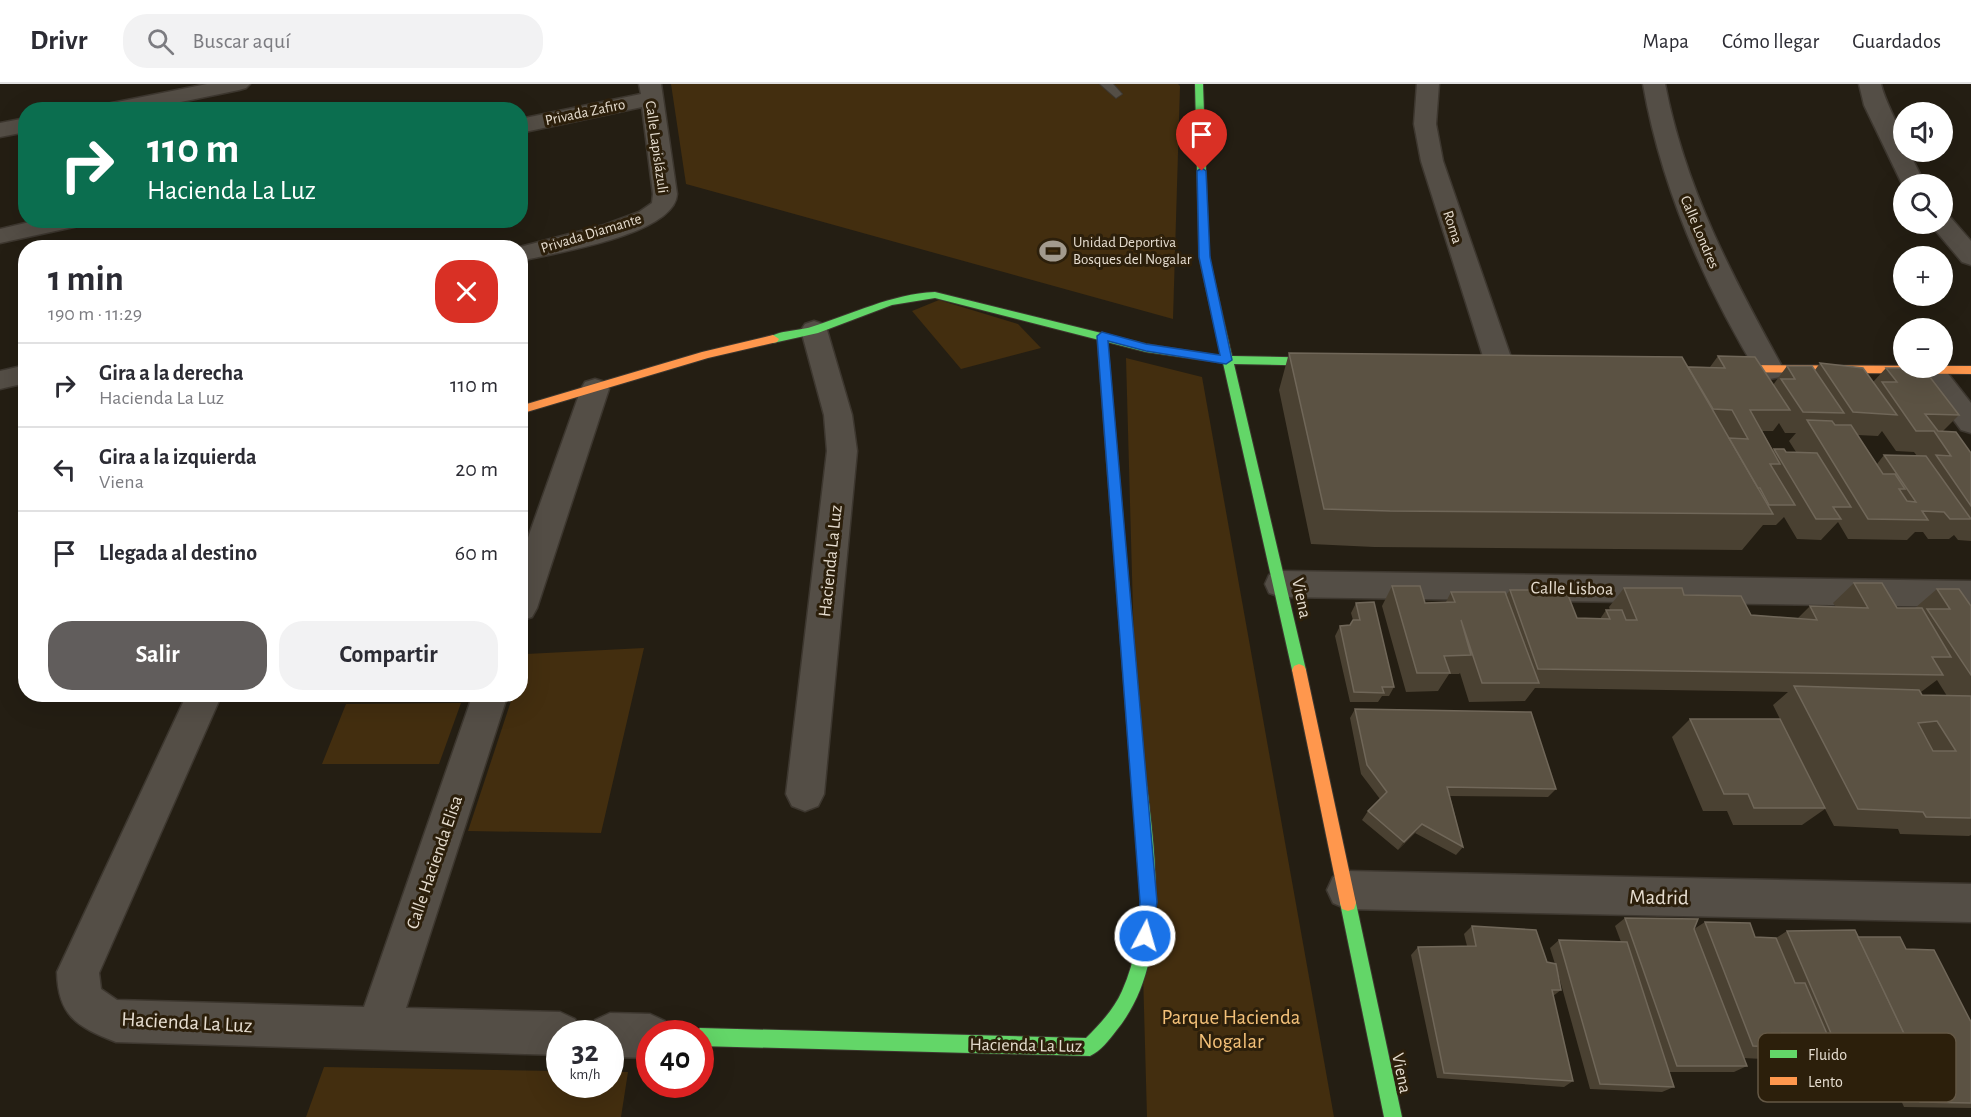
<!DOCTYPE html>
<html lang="es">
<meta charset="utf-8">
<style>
:root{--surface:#fff;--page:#f2f2f3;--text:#2b2b33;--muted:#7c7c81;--line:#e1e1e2;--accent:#615d5c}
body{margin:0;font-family:"Alegreya Sans",sans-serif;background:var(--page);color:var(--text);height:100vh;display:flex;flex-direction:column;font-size:22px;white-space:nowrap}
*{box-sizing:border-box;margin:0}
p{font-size:20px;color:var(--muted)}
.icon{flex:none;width:33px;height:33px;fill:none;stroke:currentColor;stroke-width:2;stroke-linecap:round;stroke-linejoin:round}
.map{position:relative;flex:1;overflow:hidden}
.details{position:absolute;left:18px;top:156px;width:510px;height:462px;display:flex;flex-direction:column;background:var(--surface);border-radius:24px;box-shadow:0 6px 24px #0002}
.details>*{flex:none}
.banner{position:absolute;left:18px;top:18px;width:510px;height:126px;border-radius:24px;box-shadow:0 6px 24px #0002;background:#0b6e4f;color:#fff;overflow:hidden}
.buttons{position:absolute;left:1893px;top:18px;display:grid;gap:12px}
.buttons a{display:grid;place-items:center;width:60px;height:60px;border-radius:50%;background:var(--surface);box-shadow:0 6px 24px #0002;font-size:30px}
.speed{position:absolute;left:546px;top:936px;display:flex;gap:12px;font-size:30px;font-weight:700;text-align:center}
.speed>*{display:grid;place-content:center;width:78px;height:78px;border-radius:50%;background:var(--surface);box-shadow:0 6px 24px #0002;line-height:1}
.speed small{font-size:15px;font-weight:400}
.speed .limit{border:9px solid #d22;background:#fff;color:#111}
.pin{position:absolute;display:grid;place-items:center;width:51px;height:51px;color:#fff;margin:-62px -26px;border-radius:50% 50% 50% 0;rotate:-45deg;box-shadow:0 0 6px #0007}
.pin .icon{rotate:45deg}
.me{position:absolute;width:66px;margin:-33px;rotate:6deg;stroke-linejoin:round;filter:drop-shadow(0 0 4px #0008)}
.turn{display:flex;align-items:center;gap:21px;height:126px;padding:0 30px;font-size:27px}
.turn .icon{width:78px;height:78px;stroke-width:2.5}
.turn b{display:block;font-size:42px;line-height:51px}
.round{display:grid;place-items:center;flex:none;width:63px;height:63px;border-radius:24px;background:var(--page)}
.head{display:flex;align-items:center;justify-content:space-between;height:102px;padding:0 30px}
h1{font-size:36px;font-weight:600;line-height:45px}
.button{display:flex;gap:12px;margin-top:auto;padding:12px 30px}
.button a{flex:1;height:69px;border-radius:24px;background:var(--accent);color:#fff;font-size:24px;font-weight:600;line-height:69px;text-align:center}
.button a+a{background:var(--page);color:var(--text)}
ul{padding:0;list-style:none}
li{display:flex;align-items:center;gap:18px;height:84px;padding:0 30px;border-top:2px solid var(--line)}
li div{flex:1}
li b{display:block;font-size:22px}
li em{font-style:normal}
header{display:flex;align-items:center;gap:36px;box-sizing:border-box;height:84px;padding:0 30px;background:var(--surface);border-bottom:2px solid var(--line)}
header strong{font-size:28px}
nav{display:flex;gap:33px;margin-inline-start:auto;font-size:21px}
.search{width:420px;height:54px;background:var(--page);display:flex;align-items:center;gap:15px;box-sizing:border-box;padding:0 21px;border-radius:24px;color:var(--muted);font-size:22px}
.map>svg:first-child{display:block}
.green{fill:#432e0f}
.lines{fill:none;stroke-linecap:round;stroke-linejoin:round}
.lane-casing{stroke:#3d372f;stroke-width:2}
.street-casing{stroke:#3d372f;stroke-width:3}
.fast-casing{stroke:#3d372f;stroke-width:2}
.slow-casing{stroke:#3d372f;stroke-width:2}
.lane{fill:#544e46;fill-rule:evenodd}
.street{fill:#544e46;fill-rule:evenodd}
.fast{fill:#63d668;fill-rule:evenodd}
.slow{fill:#ff974d;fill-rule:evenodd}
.wall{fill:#4a4132;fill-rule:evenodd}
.shaded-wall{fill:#342c1e}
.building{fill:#5b5243;stroke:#706759;stroke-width:1.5;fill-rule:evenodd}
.route{fill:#1a73e8;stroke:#114b97;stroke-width:1.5}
.labels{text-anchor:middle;stroke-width:6;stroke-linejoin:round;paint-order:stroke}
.far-street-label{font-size:15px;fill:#e6ddd0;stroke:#2c1f0b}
.far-poi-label{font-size:15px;fill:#e6ddd0;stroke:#2c1f0b;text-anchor:start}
.street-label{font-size:18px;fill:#e6ddd0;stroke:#2c1f0b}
.near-street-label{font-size:21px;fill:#e6ddd0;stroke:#2c1f0b}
.near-park-label{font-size:21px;fill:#f3c078;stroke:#2c1f0b}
.key{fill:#2c1f0b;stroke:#645846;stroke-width:1.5}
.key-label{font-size:16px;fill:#e6ddd0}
</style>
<header>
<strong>Drivr</strong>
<div class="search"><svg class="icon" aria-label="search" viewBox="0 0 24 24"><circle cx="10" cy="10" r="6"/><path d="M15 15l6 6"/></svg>Buscar aquí</div>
<nav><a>Mapa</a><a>Cómo llegar</a><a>Guardados</a></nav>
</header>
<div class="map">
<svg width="1971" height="1033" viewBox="0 0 1971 1033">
<rect width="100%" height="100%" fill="#241e13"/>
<g class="green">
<path d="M671,0H1178L1180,2L1173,235L686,100Z"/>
<path d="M939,216L1018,240L1041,264L961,285L912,227Z"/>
<path d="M1126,274L1202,293L1334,1033H1147Z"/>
<path d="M644,564L601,749L468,747L513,611L520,610L521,586L526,570Z"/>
<path d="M461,619L439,680H322L346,620Z"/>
<path d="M324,983L559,987L560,1000H610L611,988H628L621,1033H306Z"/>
</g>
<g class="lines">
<defs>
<path id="lane" d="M1100,0H1113L1122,10L1116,14Z"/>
<g id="street">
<path d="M207,0H250L246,4L239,6L142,26H97L99,21L107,20Z"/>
<path d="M639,0H661L677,110C675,151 554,169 520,177V164H516L604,141L639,128L652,119L653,110L642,23L520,49V35L641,10Z"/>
<path d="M1417,0H1439L1436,40L1443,77L1514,282L1510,289L1500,291L1490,289L1486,282L1421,77L1414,40Z"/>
<path d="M1643,0H1665C1685,104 1733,194 1784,286L1780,293L1770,295L1760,293C1705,203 1661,103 1643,0Z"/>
<path d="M1859,0H1881C1886,22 1904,47 1904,68H1909L1925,100H1902L1864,21Z"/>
<path d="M26,34V48L0,53V39Z"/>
<path d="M1942,132L1951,134L1971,157V181L1962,178L1930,140H1942Z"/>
<path d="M38,136H86L83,141L0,159V145Z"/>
<path d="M814,237L823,240L827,246L852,331L857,367L824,710L818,722L805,727L792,722L786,710L827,367L824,331L801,246L805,240Z"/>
<path d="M26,281V299L0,305V287Z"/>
<path d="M1942,282L1971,319V349L1961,346L1917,286L1919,284Z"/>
<path d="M595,295L605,298L609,305L537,524L532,533L520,537V476L581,305L585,298Z"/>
<path d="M1281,487L1971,497V523L1281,513L1269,509L1265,500L1269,491Z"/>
<path d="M187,610H222L99,889L101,905L117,916L364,923L473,610H508L406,924L560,928L575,935L581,950H560V971L116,958C78,943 58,933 57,888Z"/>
<path d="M1347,787L1971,800V838L1347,825L1333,819L1327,806L1333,793Z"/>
<path d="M610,929L650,930L665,937L670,950H650V974L610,973V950H589L595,936Z"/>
</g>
<g id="fast">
<path d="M1195,0H1203L1209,173L1232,272L1330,274L1336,278L1330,282L1234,280L1306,586L1304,590L1299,592L1294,590L1292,586L1223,279L1146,268L935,214L892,221L818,249L773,259L767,255C777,246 799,247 811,243C853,230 891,210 935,208L1146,260L1221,272L1199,173Z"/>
<path d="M1136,660L1141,662L1143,667C1152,754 1177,873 1116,947C1109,956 1101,967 1090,972L700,962V950H693L700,944L1086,954C1100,940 1114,925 1122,907C1155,834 1136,744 1129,667L1131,662Z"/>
<path d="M1348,811L1354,813L1356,819L1402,1033H1384L1340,819L1342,813Z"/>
</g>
<g id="slow">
<path d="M1102,248L1107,252L1143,667L1141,672L1136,674L1131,672L1129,667L1097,252Z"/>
<path d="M773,251L779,255L777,258L708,274L520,330V322L702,268Z"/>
<path d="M1721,281L1971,282V290L1717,288L1715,285Z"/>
<path d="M1299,580L1304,582L1306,586L1356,819L1354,825L1348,827L1342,825L1340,819L1292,586L1294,582Z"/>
</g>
</defs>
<use href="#lane" class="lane-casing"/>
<use href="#street" class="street-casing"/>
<use href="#fast" class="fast-casing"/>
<use href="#slow" class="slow-casing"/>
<use href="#lane" class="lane"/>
<use href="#street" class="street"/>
<use href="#fast" class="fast"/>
<use href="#slow" class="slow"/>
</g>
<g class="wall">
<path d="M1289,269L1710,283L1718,272L1773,301L1787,282L1815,286L1820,279L1873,298L1886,284L1959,331L1943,347L1971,369V457L1958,456L1954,451L1949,455H1928L1923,448H1915L1907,456L1848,455L1838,438L1821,456L1797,455L1784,433L1776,441H1763L1742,466L1374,463L1311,460L1279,306ZM1779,339L1785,349H1796L1789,357L1796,368H1786L1774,365L1773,366L1762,347H1773ZM1882,347L1896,367L1914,368L1917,372L1884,371L1877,380L1857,351L1878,352Z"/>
<path d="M1854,499L1897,524H1915L1937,505L1971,522V751L1969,752L1900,750L1898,745L1834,742L1825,725L1802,741H1733L1727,727H1703L1672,653L1690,635L1813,701L1773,621L1788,608L1535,604L1525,617L1469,618L1460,589L1459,590H1449L1438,607L1406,608L1382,522L1392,502L1425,519L1446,518L1451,508L1506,511L1510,506L1577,534L1600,535L1606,526H1610L1609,523L1624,504L1684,511L1751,531L1798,534L1810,522L1836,523L1833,519ZM1937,596L1947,612L1922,611L1921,608Z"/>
<path d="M1356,519L1394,603L1389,612H1382L1378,618H1350L1335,552L1340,542L1350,541L1353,536L1351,529Z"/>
<path d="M1355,625L1556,705L1548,713L1450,712L1463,763L1456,771L1415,749L1398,766L1362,736L1368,727L1380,715L1361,690L1350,634Z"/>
<path d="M1625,834L1694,845L1705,838L1755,853L1776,854L1787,847L1858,853L1906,865L1971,938V1024L1904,1023L1881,973L1809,972L1804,960L1801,962H1788L1789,963L1763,975L1743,974L1747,982L1734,988H1669L1674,1003L1662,1008L1590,1005L1558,889L1561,906L1553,912L1573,997L1564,1003L1437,994L1411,871L1418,863L1467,862L1464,850L1472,842L1547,878L1555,880L1550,864L1559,856L1621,858L1615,842Z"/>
</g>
<path class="shaded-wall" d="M1422,740L1415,749L1398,766L1404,758Z"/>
<g class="building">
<path d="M1289,269L1682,273L1773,430L1390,427L1324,425Z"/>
<path d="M1718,272L1755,273L1790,326H1750L1780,380H1770L1795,421H1769L1760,404H1758L1729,354L1748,355L1732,326L1713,325L1688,283L1725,284Z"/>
<path d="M1820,279L1863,284L1897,331L1853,328Z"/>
<path d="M1787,282H1812L1844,329L1803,328L1781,295H1795Z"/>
<path d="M1886,284H1923L1959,331L1925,330L1938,347L1956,348L1971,369V422L1936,371L1951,372L1934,347H1916L1882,298H1897Z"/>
<path d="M1807,336L1832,337L1835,341H1851L1883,390H1895L1905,405H1899L1907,417L1916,418L1884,371L1926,372L1971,435H1950L1944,428L1922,427L1928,436L1868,435Z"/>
<path d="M1774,365H1784L1786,368L1817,369L1851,423H1833L1841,435H1816Z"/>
<path d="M1854,499H1882L1897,524H1922L1951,573H1932L1943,591L1538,585L1510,506H1566L1577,534L1610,535L1606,526H1622L1626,536H1637L1624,504H1682L1684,511L1741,512L1751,531L1817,536L1810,522L1868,524Z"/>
<path d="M1392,502H1420L1425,519L1455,518L1451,508H1505L1539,599H1482L1461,536L1471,571L1444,572L1450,589H1417Z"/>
<path d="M1937,505H1959L1971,522V591L1927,525H1950Z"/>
<path d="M1374,518L1394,603H1382L1384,609L1354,608L1340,542L1350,541L1353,536H1360L1356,519Z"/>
<path d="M1794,602L1919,606L1922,611L1971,612V734L1926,733L1923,728L1858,725ZM1937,637L1956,667H1933L1918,639Z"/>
<path d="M1355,625L1531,628L1556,705L1447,703L1463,763L1422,740L1404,758L1368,727L1387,708L1367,681Z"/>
<path d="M1690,635H1780L1825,724H1754L1748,710H1724Z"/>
<path d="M1625,834L1698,835L1694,845L1747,982H1677Z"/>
<path d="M1705,838L1750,839L1755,853L1776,854L1795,899H1805L1827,950L1782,949L1789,963L1753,962Z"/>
<path d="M1472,842L1536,846L1547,878L1556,880L1561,906H1552L1573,997L1444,989L1418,863L1476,862Z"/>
<path d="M1855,846L1910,962L1836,961L1787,847Z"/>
<path d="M1858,853H1900L1906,865L1934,866L1971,938V1019L1920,1018L1896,967L1910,962Z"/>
<path d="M1559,856L1627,858L1674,1003L1600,1000Z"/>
</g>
<path class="route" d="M1202,84L1206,87L1210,173L1232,276L1226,280L1146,267L1108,257L1157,818L1151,858L1145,861L1139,858L1136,852L1140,818L1097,252L1102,248L1146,260L1220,271L1199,173L1197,87Z"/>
<defs>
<symbol id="stadium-bare" viewBox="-9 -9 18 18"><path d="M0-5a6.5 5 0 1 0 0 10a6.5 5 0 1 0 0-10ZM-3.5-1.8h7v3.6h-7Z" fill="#a29a8e" stroke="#2c1f0b" stroke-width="2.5" paint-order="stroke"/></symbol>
</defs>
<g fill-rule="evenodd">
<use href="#stadium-bare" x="1034" y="148" width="38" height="38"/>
</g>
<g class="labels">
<g class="far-street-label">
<text transform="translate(585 28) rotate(-12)" y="5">Privada Zafiro</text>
<text transform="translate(657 63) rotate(82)" y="5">Calle Lapislázuli</text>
<text transform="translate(1453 143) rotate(72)" y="5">Roma</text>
<text transform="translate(1700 148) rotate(67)" y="5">Calle Londres</text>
<text transform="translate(591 149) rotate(-17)" y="5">Privada Diamante</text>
</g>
<g class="far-poi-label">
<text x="1073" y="163">Unidad Deportiva<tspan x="1073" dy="17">Bosques del Nogalar</tspan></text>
</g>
<g class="street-label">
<text transform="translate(830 477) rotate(-84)" y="6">Hacienda La Luz</text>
<text transform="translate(1572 504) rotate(1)" y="6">Calle Lisboa</text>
<text transform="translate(1302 514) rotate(78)" y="6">Viena</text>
<text transform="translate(434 778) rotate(-71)" y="6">Calle Hacienda Elisa</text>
<text transform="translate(1026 961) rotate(1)" y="6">Hacienda La Luz</text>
<text transform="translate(1402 989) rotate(78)" y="6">Viena</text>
</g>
<g class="near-street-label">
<text transform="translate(1659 813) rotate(1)" y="7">Madrid</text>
<text transform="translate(187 938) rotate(3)" y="7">Hacienda La Luz</text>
</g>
<g class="near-park-label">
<text x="1231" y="940">Parque Hacienda<tspan x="1231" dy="24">Nogalar</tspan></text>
</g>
</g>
<rect x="1758" y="949" width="198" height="69" rx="9" class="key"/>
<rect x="1770" y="966" width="27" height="8" fill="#63d668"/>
<rect x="1770" y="993" width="27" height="8" fill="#ff974d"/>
<g class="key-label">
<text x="1808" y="976">Fluido</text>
<text x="1808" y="1003">Lento</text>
</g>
</svg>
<div class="buttons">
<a><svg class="icon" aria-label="sound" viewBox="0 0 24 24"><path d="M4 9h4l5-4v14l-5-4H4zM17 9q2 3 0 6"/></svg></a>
<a><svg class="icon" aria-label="search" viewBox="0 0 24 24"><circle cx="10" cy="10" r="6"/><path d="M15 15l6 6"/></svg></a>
<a>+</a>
<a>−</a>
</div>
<div class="speed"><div>32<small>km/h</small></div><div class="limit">40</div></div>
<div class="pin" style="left:1202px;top:87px;background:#d93025"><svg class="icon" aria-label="arrive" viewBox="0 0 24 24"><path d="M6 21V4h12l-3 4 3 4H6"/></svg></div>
<svg class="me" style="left:1145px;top:852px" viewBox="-20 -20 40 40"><circle r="17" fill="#1a73e8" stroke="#fff" stroke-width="3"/><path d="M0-11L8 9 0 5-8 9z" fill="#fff"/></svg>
<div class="banner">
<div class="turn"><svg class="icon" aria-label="right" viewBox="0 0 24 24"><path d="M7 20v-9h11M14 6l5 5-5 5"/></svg><div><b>110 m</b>Hacienda La Luz</div></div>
</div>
<section class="details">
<div class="head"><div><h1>1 min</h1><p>190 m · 11:29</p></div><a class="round" style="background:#d93025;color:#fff"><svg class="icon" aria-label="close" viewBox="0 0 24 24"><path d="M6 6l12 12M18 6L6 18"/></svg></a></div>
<ul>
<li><svg class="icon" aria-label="right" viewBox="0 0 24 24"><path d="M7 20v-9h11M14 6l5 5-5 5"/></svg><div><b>Gira a la derecha</b><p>Hacienda La Luz</p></div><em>110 m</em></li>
<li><svg class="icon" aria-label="left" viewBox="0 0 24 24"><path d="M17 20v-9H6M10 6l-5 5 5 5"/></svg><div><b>Gira a la izquierda</b><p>Viena</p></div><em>20 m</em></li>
<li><svg class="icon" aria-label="arrive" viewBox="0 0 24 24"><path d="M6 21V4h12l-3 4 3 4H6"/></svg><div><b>Llegada al destino</b></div><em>60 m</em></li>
</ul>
<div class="button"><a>Salir</a><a>Compartir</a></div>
</section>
</div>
